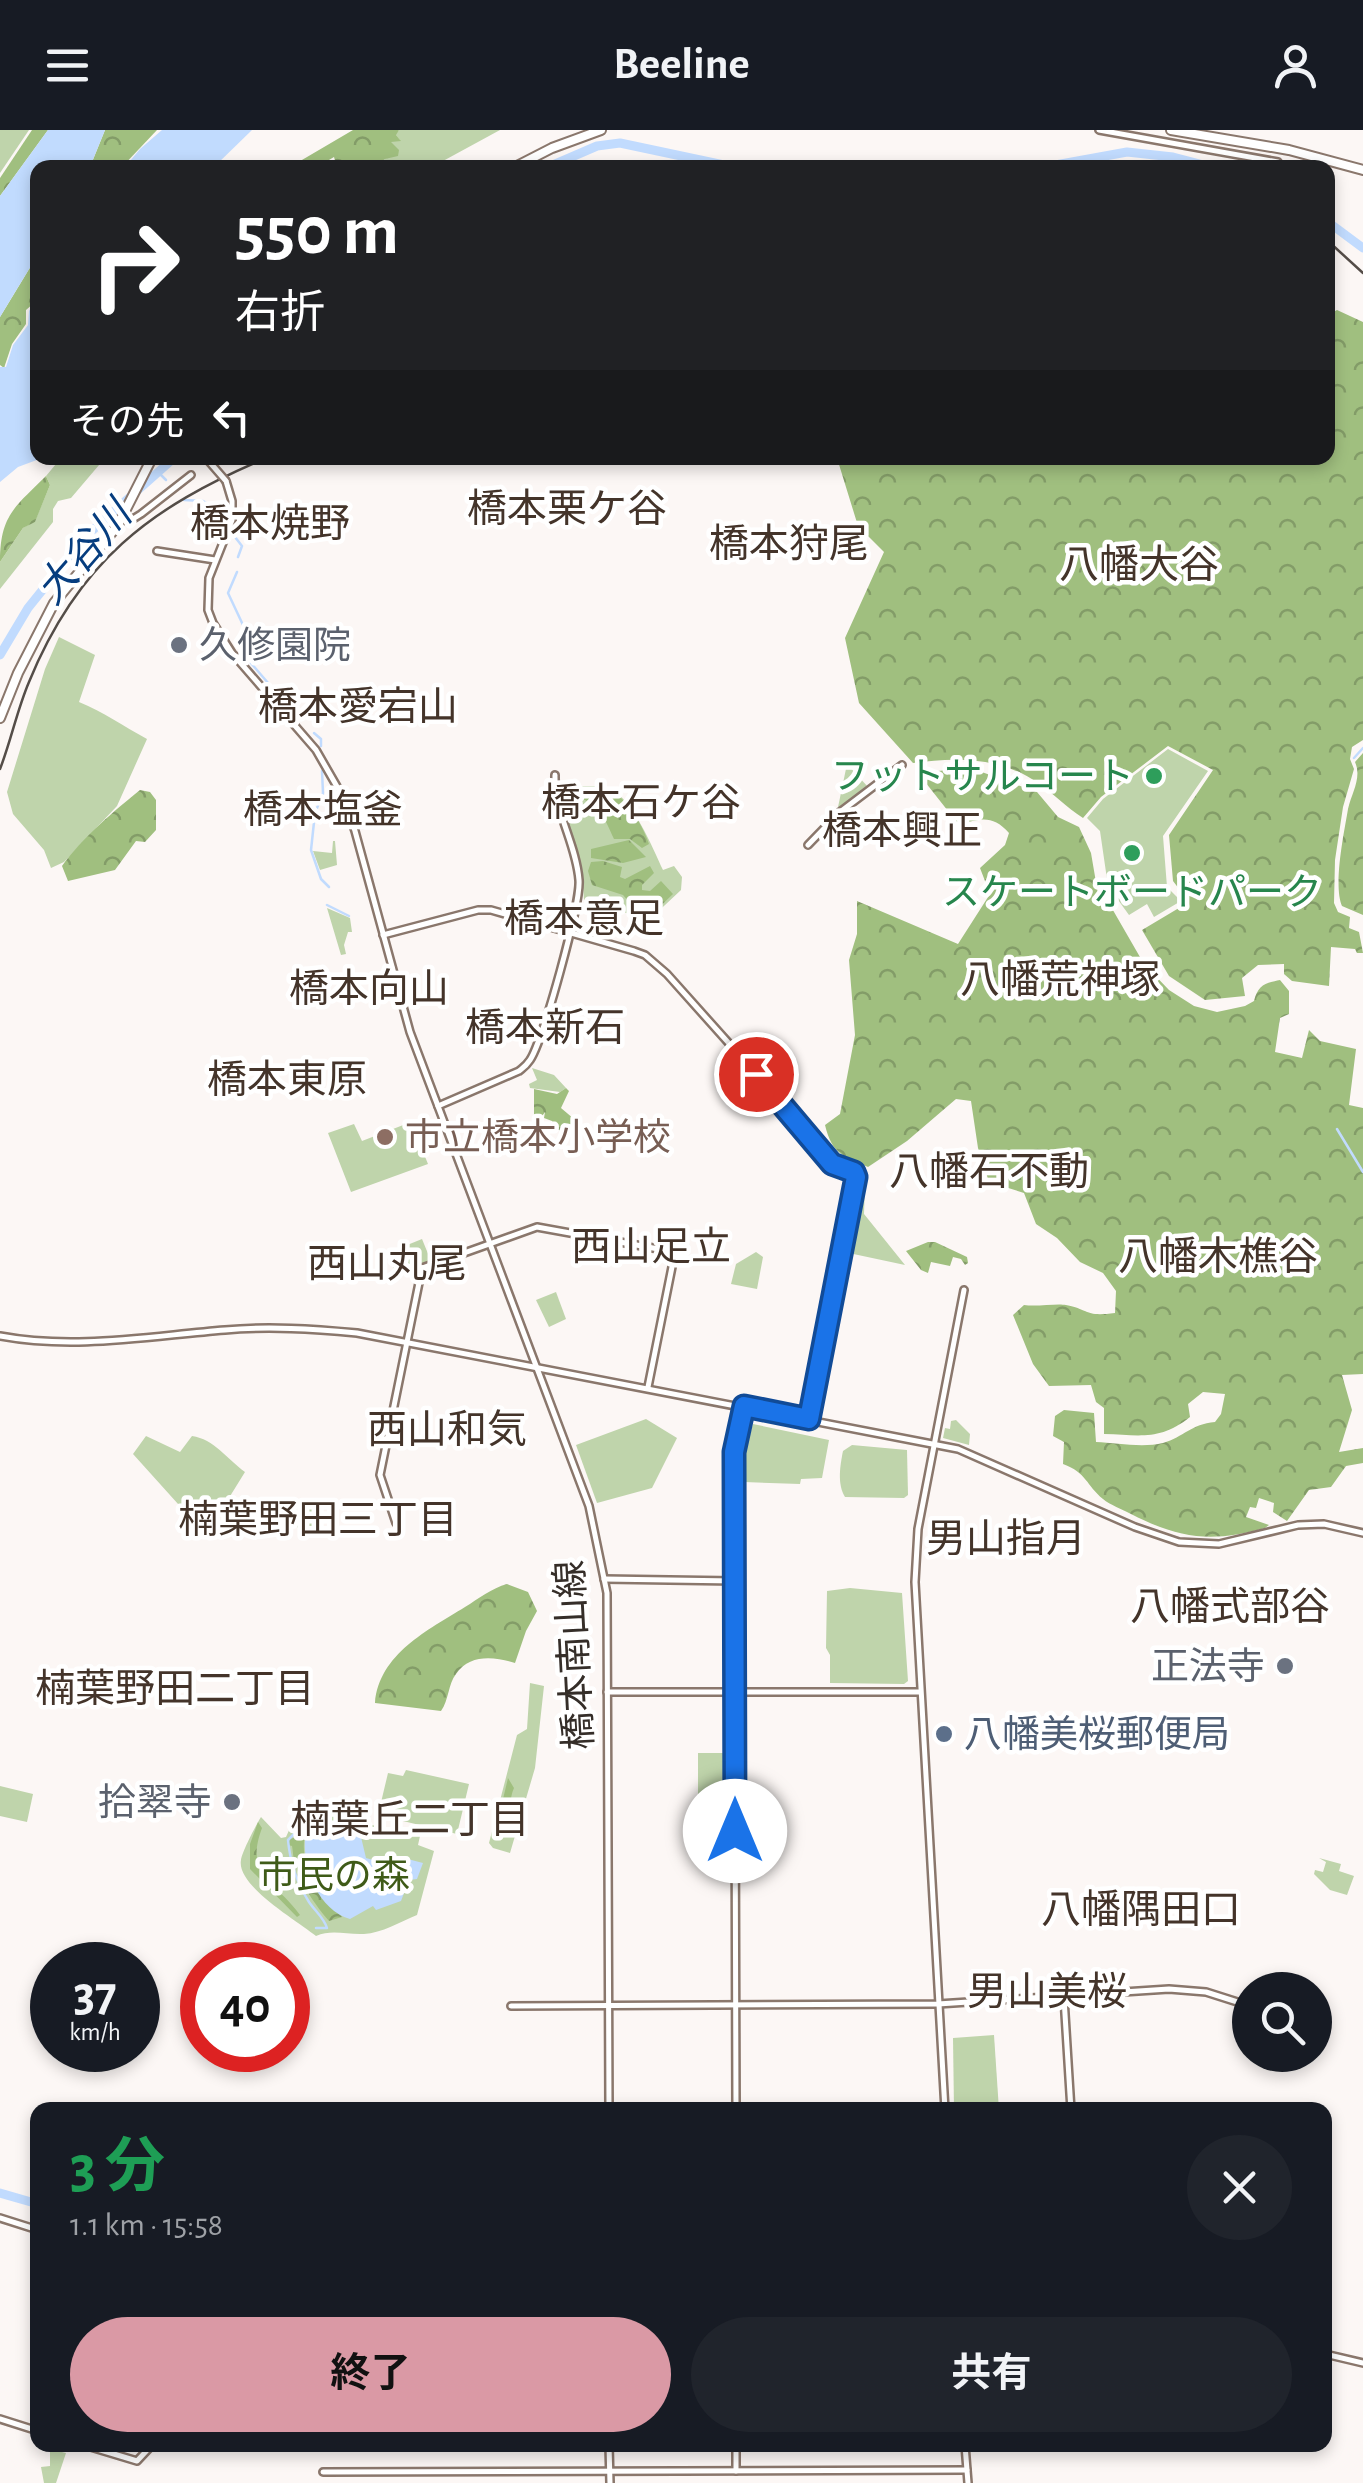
<!DOCTYPE html>
<html lang="ja">
<meta charset="utf-8">
<style>
:root{--surface:#171b24;--page:#20242c;--text:#f1f3f6;--muted:#9ea1a6;--accent:#da99a5}
body{margin:0;font-family:"Alegreya Sans","Noto Sans JP",sans-serif;background:var(--page);color:var(--text);height:100vh;display:flex;flex-direction:column;font-size:38px;white-space:nowrap}
*{box-sizing:border-box;margin:0}
p{font-size:32px;color:var(--muted)}
.icon{flex:none;width:55px;height:55px;fill:none;stroke:currentColor;stroke-width:2;stroke-linecap:round;stroke-linejoin:round}
.map{position:relative;flex:1;overflow:hidden}
.side{position:absolute;left:30px;top:1972px;width:1302px;height:350px;display:flex;flex-direction:column;background:var(--surface);border-radius:20px;box-shadow:0 5px 15px #0003}
.side>*{flex:none}
.banner{position:absolute;left:30px;top:30px;width:1305px;height:305px;border-radius:20px;box-shadow:0 5px 15px #0003;background:#202124;color:#fff;overflow:hidden}
.buttons{position:absolute;left:1232px;top:1842px;display:grid;gap:20px}
.buttons a{display:grid;place-items:center;width:100px;height:100px;border-radius:50%;background:var(--surface);box-shadow:0 5px 15px #0003;font-size:50px}
.speed{position:absolute;left:30px;top:1812px;display:flex;gap:20px;font-size:50px;font-weight:700;text-align:center}
.speed>*{display:grid;place-content:center;width:130px;height:130px;border-radius:50%;background:var(--surface);box-shadow:0 5px 15px #0003;line-height:1}
.speed small{font-size:25px;font-weight:400}
.speed .limit{border:15px solid #d22;background:#fff;color:#111}
.pin{position:absolute;display:grid;place-items:center;width:85px;height:85px;color:#fff;margin:-42px;border:5px solid #fff;border-radius:50%;box-shadow:0 2px 10px #0007}
.me{position:absolute;width:110px;margin:-55px;rotate:0deg;stroke-linejoin:round;filter:drop-shadow(0 0 8px #0008)}
.turn{display:flex;align-items:center;gap:35px;height:210px;padding:0 40px;font-size:45px}
.turn .icon{width:130px;height:130px;stroke-width:2.5}
.turn b{display:block;font-size:70px;line-height:85px}
.then{display:flex;align-items:center;height:95px;padding:0 40px;background:#0003;gap:20px;font-size:38px}
.round{display:grid;place-items:center;flex:none;width:105px;height:105px;border-radius:52px;background:var(--page)}
.head{display:flex;align-items:center;justify-content:space-between;height:170px;padding:0 40px}
h1{font-size:60px;font-weight:700;line-height:75px;color:#1e9e55}
.primary-button{display:flex;gap:20px;margin-top:auto;padding:20px 40px}
.primary-button a{flex:1;height:115px;border-radius:60px;background:var(--accent);color:#111;font-size:40px;font-weight:700;line-height:115px;text-align:center}
.primary-button a+a{background:var(--page);color:var(--text)}
header{display:flex;justify-content:space-between;align-items:center;height:130px;padding:0 40px;background:var(--surface);font-size:45px;font-weight:700}
.map>svg:first-child{display:block}
.green{fill:#bfd4ab}
.forest{fill:url(#forest-crowns)}
.wetland{fill:url(#wetland-marsh)}
.water{fill:#c1dbfe}
.lines{fill:none;stroke-linecap:round;stroke-linejoin:round}
.stream{stroke:#c1dbfe;stroke-width:2.5}
.river{stroke:#c1dbfe;stroke-width:9}
.minor-casing{stroke:#8a776c;stroke-width:10}
.major-casing{stroke:#8a776c;stroke-width:12}
.minor{stroke:#fff;stroke-width:5}
.major{stroke:#fff;stroke-width:8}
.rail{stroke:#544d48;stroke-width:2.5}
.minor-bridge-casing{stroke:#8a776c;stroke-width:10;stroke-linecap:butt}
.minor-bridge{stroke:#fff;stroke-width:5}
.route-casing{stroke:#114b97;stroke-width:25}
.route{stroke:#1a73e8;stroke-width:18}
.worship-dot{fill:#6b7280;stroke:#fff;stroke-width:4}
.leisure-dot{fill:#2e9e5b;stroke:#fff;stroke-width:4}
.education-dot{fill:#8d6e63;stroke:#fff;stroke-width:4}
.service-dot{fill:#5c6f8a;stroke:#fff;stroke-width:4}
.labels{text-anchor:middle;stroke-width:9;stroke-linejoin:round;paint-order:stroke}
.worship-label{font-size:38px;fill:#5b616d;stroke:#fff;text-anchor:end}
.leisure-label{font-size:38px;fill:#27864d;stroke:#fff;text-anchor:end}
.education-label{font-size:38px;fill:#785e54;stroke:#fff;text-anchor:start}
.street-label{font-size:38px;fill:#352e29;stroke:#fff}
.service-label{font-size:38px;fill:#4e5e75;stroke:#fff;text-anchor:start}
.park-label{font-size:38px;fill:#3f5b18;stroke:#fff}
.neighbourhood-label{font-size:40px;fill:#44342a;stroke:#fff}
.water-label{font-size:40px;font-style:italic;fill:#063d7f;stroke:#fff}
</style>
<header><svg class="icon" aria-label="menu" viewBox="0 0 24 24"><path d="M4 6h16M4 12h16M4 18h16"/></svg>Beeline<svg class="icon" aria-label="person" viewBox="0 0 24 24"><circle cx="12" cy="8" r="4"/><path d="M4 21q1-7 8-7t8 7"/></svg></header>
<div class="map">
<svg width="1363" height="2353" viewBox="0 0 1363 2353">
<defs>
<pattern id="forest-crowns" width="20" height="18" patternUnits="userSpaceOnUse" patternTransform="scale(2.5)"><rect width="20" height="18" fill="#a0bf7f"/><path d="M2 6a3 3 0 1 1 6 0M12 15a3 3 0 1 1 6 0" fill="none" stroke="#839c68"/></pattern>
<pattern id="wetland-marsh" width="20" height="14" patternUnits="userSpaceOnUse" patternTransform="scale(2.5)"><rect width="20" height="14" fill="#bfd4ab"/><path d="M1 5h8M5 5V1M11 12h8M15 12V8" fill="none" stroke="#a5b693"/></pattern>
</defs>
<rect width="100%" height="100%" fill="#fcf7f5"/>
<g class="green">
<path d="M0,0H29L0,43Z"/>
<path d="M399,0H500L432,37L373,38L385,29L391,9L400,10L395,4Z"/>
<path d="M61,328H105L71,368L58,371L53,379V392L0,459V432L23,398L35,391L50,355L46,346Z"/>
<path d="M59,507L95,525L79,572C104,582 123,596 147,609L117,676L64,732L51,738L44,720L13,684L7,662L45,539Z"/>
<path d="M1168,619L1208,641L1163,706L1167,757L1181,771L1154,787L1147,774L1129,785L1108,756L1100,701L1087,688L1103,669Z"/>
<path d="M847,634L868,657L837,682Z"/>
<path d="M559,657C573,657 595,654 608,658C632,666 653,719 663,740L674,736L682,747L681,760L649,790L584,770L582,744L558,673Z"/>
<path d="M333,711H335L337,735L320,740L313,721L332,723Z"/>
<path d="M327,778L350,788L352,802H348L344,815L346,824L341,825Z"/>
<path d="M532,938L554,945L566,958L560,962L530,958L529,954L537,950Z"/>
<path d="M411,992L428,1034L351,1062L328,1003L354,994L362,1011Z"/>
<path d="M858,1048L865,1053L864,1084L905,1135L844,1122Z"/>
<path d="M422,1109L431,1131L394,1141L390,1122Z"/>
<path d="M756,1122L763,1127L757,1159L731,1154L736,1134Z"/>
<path d="M556,1162L566,1189L549,1197L536,1170Z"/>
<path d="M646,1289L677,1308L652,1358L597,1373L576,1315Z"/>
<path d="M956,1290L970,1304L969,1315L943,1308L945,1298L950,1299L951,1291Z"/>
<path d="M753,1294L829,1310L822,1348L801,1349L800,1354L744,1352V1325Z"/>
<path d="M146,1306L180,1322L192,1306C214,1309 227,1329 245,1342L206,1405L133,1324Z"/>
<path d="M852,1315L907,1320L908,1365L904,1368L845,1367C837,1354 840,1336 843,1321Z"/>
<path d="M303,1370L324,1389L314,1406L291,1394Z"/>
<path d="M850,1458L902,1463L908,1551L904,1554L830,1553V1525L826,1518L827,1461Z"/>
<path d="M530,1553L544,1556L535,1638L510,1723L493,1718L489,1713L517,1605L527,1599Z"/>
<rect x="698" y="1623" width="32" height="42"/>
<path d="M406,1640L469,1654L457,1704L378,1685L388,1643L403,1646Z"/>
<path d="M0,1656L33,1664L27,1692L0,1686Z"/>
<path d="M299,1678L420,1706L418,1715L434,1721L417,1785C400,1792 382,1803 364,1804C347,1805 332,1799 316,1806C298,1791 236,1756 241,1730C242,1722 256,1695 261,1687L281,1708L286,1707Z"/>
<path d="M1319,1728L1341,1734L1339,1741L1354,1746L1347,1765L1330,1760L1314,1744L1315,1740L1323,1742L1326,1732Z"/>
<path d="M994,1905L999,1980H954L953,1908Z"/>
<path d="M50,2319L66,2323L56,2353H44L41,2337L50,2336Z"/>
</g>
<g class="forest">
<path d="M32,0H48L0,66V48Z"/>
<path d="M105,0H157L122,37H90Z"/>
<path d="M353,0H399L396,5L401,11L391,12L399,20L398,26L385,29L373,37H342V34H336L334,27L317,37H290Z"/>
<path d="M37,126L34,173L26,180V194L12,214L4,238L0,235V187Z"/>
<path d="M1337,180L1363,192V610L1352,617L1350,629L1354,639L1343,677L1335,730L1334,773L1338,782L1350,787L1349,798L1359,802L1363,823H1357L1355,819L1331,817L1329,856L1292,851L1284,844V834L1258,835L1242,848L1245,866L1205,870L1169,846L1142,800L1189,772L1173,751L1169,705L1213,640L1168,616L1101,667L1083,688C1066,677 1054,664 1038,653C1001,627 956,627 913,633L859,573L845,508L884,422L858,396L837,328H1328V185Z"/>
<path d="M46,346L50,355L35,392L23,398L0,432C0,385 15,377 46,346Z"/>
<path d="M1363,623V785L1342,776C1333,755 1344,703 1348,679C1352,662 1362,648 1355,632Z"/>
<path d="M958,639L979,641L1037,662L1058,687L1079,697L1091,723L1098,764L1110,775L1144,834L1169,860L1194,876L1217,882L1245,876L1254,871C1258,855 1265,853 1280,850L1289,861V884L1280,888L1275,922L1302,928L1309,900L1320,911L1356,919L1349,975L1363,978V1244L1342,1245L1352,1280L1339,1322L1363,1318V1333L1346,1336L1331,1357L1309,1360L1287,1391L1273,1382L1274,1373L1259,1368L1256,1378L1250,1377L1246,1387L1269,1395L1265,1398C1212,1413 1180,1409 1131,1384C1122,1379 1110,1375 1103,1369C1086,1355 1087,1343 1063,1334L1064,1312L1053,1306L1055,1286L1064,1280L1094,1283L1096,1312C1116,1313 1143,1318 1163,1313C1184,1307 1191,1294 1215,1292L1221,1284L1225,1264L1203,1262L1188,1274L1190,1287C1160,1311 1140,1305 1104,1304V1278L1096,1272L1091,1255L1049,1256L1033,1234L1013,1185L1024,1175C1037,1177 1057,1173 1066,1175C1091,1180 1084,1187 1115,1183L1116,1161L1103,1143L1080,1132L1057,1108L1036,1094L1024,1063L989,1052L978,1018L971,971L956,969L907,1011L868,1037C843,1026 832,1024 825,995L840,984L855,905L849,830L857,804V771L958,814L990,764L980,738L1005,715L1009,703C993,685 981,688 959,695L918,643Z"/>
<path d="M569,659C581,659 600,656 611,661C627,668 644,698 649,714L642,718L630,709H614C604,687 598,669 571,667Z"/>
<path d="M140,660L150,662L156,670V700L145,712L136,711L115,740L68,751L62,736C82,708 114,681 140,660Z"/>
<path d="M629,710L646,727L623,733L591,728V719Z"/>
<path d="M603,731L622,737L620,747L625,749L650,736L654,743L642,755V760L650,761L661,751L673,764L648,788L640,785L623,765L592,755L588,741L591,732Z"/>
<path d="M566,958L569,961L561,978L574,989L570,1003L555,999L552,991L544,988L545,982L540,989L534,986V959L557,964Z"/>
<path d="M928,1112H935L967,1127L968,1133L965,1135L961,1129L953,1127L950,1136L931,1132L928,1143L921,1140L906,1121Z"/>
<path d="M507,1454L528,1462L537,1481L526,1501L515,1533C496,1527 470,1523 456,1544C448,1554 449,1570 441,1581L375,1573C379,1524 428,1500 465,1477C478,1469 492,1458 507,1454Z"/>
<path d="M508,1648L514,1658C506,1675 516,1698 494,1707Z"/>
<path d="M258,1692L262,1698C244,1746 275,1750 300,1785L297,1787L250,1739V1714Z"/>
<path d="M296,1707L304,1710C302,1747 319,1762 342,1787L329,1791C311,1770 294,1744 292,1716L288,1715L290,1709Z"/>
</g>
<path class="wetland" d="M287,1716H292C293,1744 311,1771 328,1792L317,1789L290,1747Z"/>
<g class="water">
<path d="M48,0H105L90,37L38,38L37,126L0,187V66Z"/>
<path d="M162,0H252L214,37H125L140,19Z"/>
<path d="M37,167L38,328H42L18,337L0,352V237H6L13,215L28,195L29,181Z"/>
<path d="M322,1692L361,1707L366,1728L380,1732L396,1726L423,1733L417,1749L409,1750L401,1771L376,1780L373,1776L350,1789C319,1780 303,1740 305,1710L300,1707L309,1694Z"/>
</g>
<g class="lines">
<g class="stream">
<path d="M159,343L166,350"/>
<path d="M184,370L203,371L210,375L242,416L238,427"/>
<path d="M237,442L228,463L243,495L258,506L250,532L275,561"/>
<path d="M314,603L321,609V616"/>
<path d="M1354,628L1363,618"/>
<path d="M322,641L323,663L315,683L311,720L321,749L329,757"/>
<path d="M327,775L349,786"/>
<path d="M1337,999L1363,1042"/>
<path d="M301,1705L295,1703L288,1710C290,1732 297,1753 309,1772C315,1781 324,1788 327,1798H316"/>
</g>
<g class="river">
<path d="M546,38L597,16L620,13L738,38"/>
<path d="M1039,38L1127,22L1173,27L1215,38"/>
<path d="M1328,92L1363,118"/>
<path d="M0,525L28,478L86,406L174,328"/>
<path d="M0,2063L38,2074"/>
</g>
<defs>
<g id="minor">
<path d="M1099,0L1278,32"/>
<path d="M226,351L232,371V390L209,448L208,480L213,493L232,523L316,620L343,667L355,701L410,902L589,1376L607,1463L609,1980"/>
<path d="M124,388L133,389L141,384L191,345"/>
<path d="M157,421L215,430"/>
<path d="M808,715L840,682L902,635"/>
<path d="M383,805L478,780H491L634,821L645,825L667,844L801,994L825,1027L832,1034L854,1042L856,1047L809,1288"/>
<path d="M438,976L519,941C524,937 526,936 530,930C543,911 581,773 579,750C576,713 554,682 555,645"/>
<path d="M0,1206C75,1220 149,1206 225,1200C269,1196 313,1199 357,1203L958,1319L1135,1397L1179,1412L1219,1414L1298,1395L1324,1394L1363,1403"/>
<path d="M396,1393L380,1345L422,1138L537,1097L675,1122L648,1257"/>
<path d="M604,1449L735,1451"/>
<path d="M607,1562H919"/>
<path d="M1064,1868L1071,1980"/>
<path d="M511,1876L938,1874L1169,1859L1206,1862L1250,1876"/>
<path d="M736,1980L734,1322L744,1277"/>
<path d="M945,1980L915,1452L918,1399L964,1160"/>
<path d="M1137,1980L1153,1979"/>
<path d="M0,2088L38,2100"/>
<path d="M1325,2224L1363,2233"/>
<path d="M0,2289L38,2301"/>
<path d="M84,2315L137,2331L152,2315"/>
<path d="M609,2315L610,2353"/>
<path d="M965,2315L968,2353"/>
<path d="M736,2341V2315"/>
<path d="M323,2342L967,2340"/>
</g>
<g id="major">
<path d="M1171,0L1289,20L1363,40"/>
<path d="M513,38L552,18L601,0"/>
<path d="M0,588L18,543L54,473L118,395L152,328"/>
</g>
</defs>
<use href="#minor" class="minor-casing"/>
<use href="#major" class="major-casing"/>
<use href="#minor" class="minor"/>
<use href="#major" class="major"/>
<g class="rail">
<path d="M1328,111L1363,143"/>
<path d="M0,639C11,611 17,580 29,552C78,432 150,377 266,328"/>
</g>
<defs>
<path id="minor-bridge" d="M206,328L226,351"/>
</defs>
<use href="#minor-bridge" class="minor-bridge-casing"/>
<use href="#minor-bridge" class="minor-bridge"/>
</g>
<g class="lines">
<defs>
<path id="route" d="M735,1701L734,1322L744,1276L809,1289L856,1047L854,1042L832,1034L756,944"/>
</defs>
<use href="#route" class="route-casing"/>
<use href="#route" class="route"/>
</g>
<g class="worship-dot">
<circle cx="179" cy="515" r="10"/>
<circle cx="1285" cy="1536" r="10"/>
<circle cx="232" cy="1672" r="10"/>
</g>
<g class="leisure-dot">
<circle cx="1154" cy="646" r="10"/>
<circle cx="1132" cy="723" r="10"/>
</g>
<circle class="education-dot" cx="385" cy="1007" r="10"/>
<circle class="service-dot" cx="944" cy="1604" r="10"/>
<g class="labels">
<g class="worship-label">
<text x="199" y="528" text-anchor="start">久修園院</text>
<text x="1265" y="1549">正法寺</text>
<text x="212" y="1685">拾翠寺</text>
</g>
<g class="leisure-label">
<text x="1134" y="659">フットサルコート</text>
<text x="1132" y="775" text-anchor="middle">スケートボードパーク</text>
</g>
<g class="education-label">
<text x="405" y="1020">市立橋本小学校</text>
</g>
<g class="street-label">
<text transform="translate(574 1525) rotate(-93)" y="13">橋本南山線</text>
</g>
<g class="service-label">
<text x="964" y="1617">八幡美桜郵便局</text>
</g>
<g class="park-label">
<text x="334" y="1758">市民の森</text>
</g>
<g class="neighbourhood-label">
<text x="567" y="392">橋本栗ケ谷</text>
<text x="270" y="407">橋本焼野</text>
<text x="789" y="427">橋本狩尾</text>
<text x="1139" y="448">八幡大谷</text>
<text x="358" y="590">橋本愛宕山</text>
<text x="641" y="686">橋本石ケ谷</text>
<text x="323" y="693">橋本塩釜</text>
<text x="902" y="714">橋本興正</text>
<text x="584" y="802">橋本意足</text>
<text x="1060" y="863">八幡荒神塚</text>
<text x="369" y="872">橋本向山</text>
<text x="545" y="911">橋本新石</text>
<text x="287" y="963">橋本東原</text>
<text x="989" y="1055">八幡石不動</text>
<text x="651" y="1130">西山足立</text>
<text x="1218" y="1140">八幡木樵谷</text>
<text x="387" y="1147">西山丸尾</text>
<text x="447" y="1313">西山和気</text>
<text x="318" y="1403">楠葉野田三丁目</text>
<text x="1006" y="1422">男山指月</text>
<text x="1230" y="1490">八幡式部谷</text>
<text x="175" y="1572">楠葉野田二丁目</text>
<text x="410" y="1703">楠葉丘二丁目</text>
<text x="1141" y="1793">八幡隅田口</text>
<text x="1047" y="1875">男山美桜</text>
</g>
<g class="water-label">
<text transform="translate(83 422) rotate(-49)" y="14">大谷川</text>
</g>
</g>
</svg>
<div class="buttons">
<a><svg class="icon" aria-label="search" viewBox="0 0 24 24"><circle cx="10" cy="10" r="6"/><path d="M15 15l6 6"/></svg></a>
</div>
<div class="speed"><div>37<small>km/h</small></div><div class="limit">40</div></div>
<div class="pin" style="left:756px;top:944px;background:#d93025"><svg class="icon" aria-label="arrive" viewBox="0 0 24 24"><path d="M6 21V4h12l-3 4 3 4H6"/></svg></div>
<svg class="me" style="left:735px;top:1701px" viewBox="-20 -20 40 40"><circle r="19" fill="#fff"/><path d="M0-13L10 11 0 6-10 11z" fill="#1a73e8"/></svg>
<div class="banner">
<div class="turn"><svg class="icon" aria-label="right" viewBox="0 0 24 24"><path d="M7 20v-9h11M14 6l5 5-5 5"/></svg><div><b>550 m</b>右折</div></div>
<div class="then">その先<svg class="icon" aria-label="left" viewBox="0 0 24 24"><path d="M17 20v-9H6M10 6l-5 5 5 5"/></svg></div>
</div>
<section class="side">
<div class="head"><div><h1>3 分</h1><p>1.1 km · 15:58</p></div><a class="round"><svg class="icon" aria-label="close" viewBox="0 0 24 24"><path d="M6 6l12 12M18 6L6 18"/></svg></a></div>
<div class="primary-button"><a>終了</a><a>共有</a></div>
</section>
</div>
